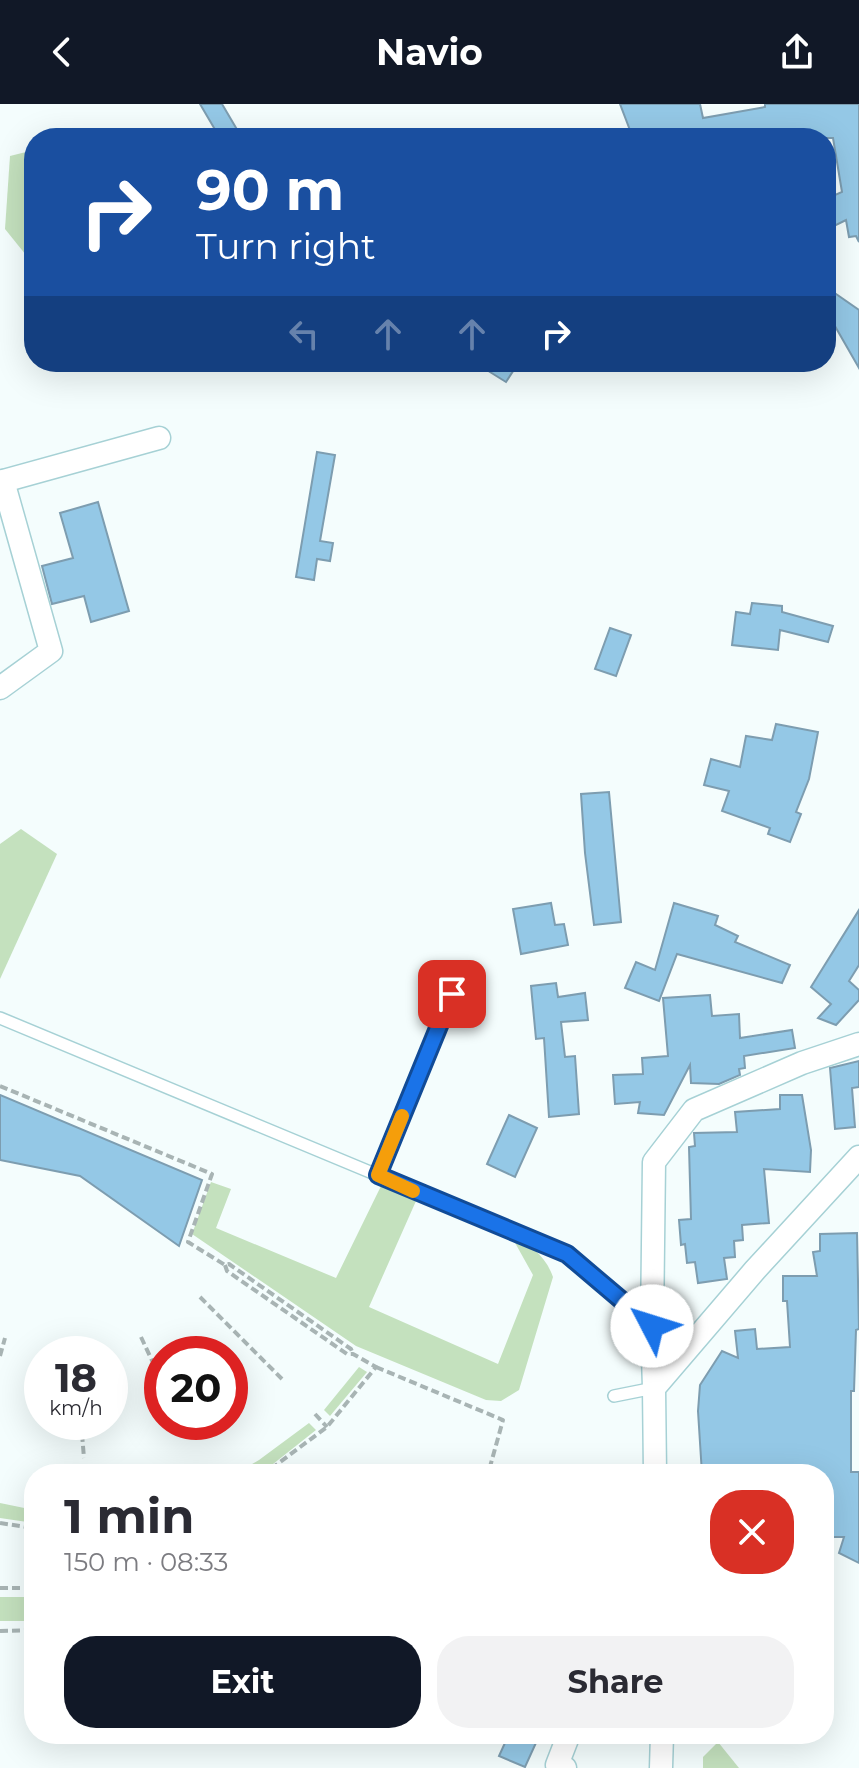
<!DOCTYPE html>
<meta charset="utf-8">
<style>
:root{--surface:#fff;--page:#f2f2f3;--text:#2b2b33;--muted:#7c7c81;--accent:#111827}
body{margin:0;font-family:Montserrat,sans-serif;background:var(--page);color:var(--text);height:100vh;display:flex;flex-direction:column;font-size:30px;white-space:nowrap}
*{box-sizing:border-box;margin:0}
p{font-size:26px;color:var(--muted)}
.icon{flex:none;width:44px;height:44px;fill:none;stroke:currentColor;stroke-width:2;stroke-linecap:round;stroke-linejoin:round}
.map{position:relative;flex:1;overflow:hidden}
.side{position:absolute;left:24px;top:1360px;width:810px;height:280px;display:flex;flex-direction:column;background:var(--surface);border-radius:32px;box-shadow:0 8px 32px #0002}
.side>*{flex:none}
.guide{position:absolute;left:24px;top:24px;width:812px;height:244px;border-radius:32px;box-shadow:0 8px 32px #0002;background:#1a4fa0;color:#fff;overflow:hidden}
.speed{position:absolute;left:24px;top:1232px;display:flex;gap:16px;font-size:40px;font-weight:700;text-align:center}
.speed>*{display:grid;place-content:center;width:104px;height:104px;border-radius:50%;background:var(--surface);box-shadow:0 8px 32px #0002;line-height:1}
.speed small{font-size:20px;font-weight:400}
.speed .limit{border:12px solid #d22;background:#fff;color:#111}
.pin{position:absolute;display:grid;place-items:center;width:68px;height:68px;color:#fff;margin:-34px;border-radius:16px;box-shadow:0 4px 12px #0006}
.me{position:absolute;width:88px;margin:-44px;rotate:310deg;stroke-linejoin:round;filter:drop-shadow(0 0 6px #0008)}
.turn{display:flex;align-items:center;gap:28px;height:168px;padding:0 40px;font-size:36px}
.turn .icon{width:104px;height:104px;stroke-width:2.5}
.turn b{display:block;font-size:56px;line-height:68px}
.lanes{display:flex;align-items:center;height:76px;padding:0 40px;background:#0003;justify-content:center;gap:40px;direction:ltr}
.lanes .off{opacity:.35}
.round{display:grid;place-items:center;flex:none;width:84px;height:84px;border-radius:32px;background:var(--page)}
.summary{display:flex;align-items:center;justify-content:space-between;height:136px;padding:0 40px}
h1{font-size:48px;font-weight:700;line-height:60px}
.primary-button{display:flex;gap:16px;margin-top:auto;padding:16px 40px}
.primary-button a{flex:1;height:92px;border-radius:32px;background:var(--accent);color:#fff;font-size:32px;font-weight:700;line-height:92px;text-align:center}
.primary-button a+a{background:var(--page);color:var(--text)}
header{display:flex;justify-content:space-between;align-items:center;height:104px;padding:0 40px;background:var(--accent);color:#fff;font-size:36px;font-weight:700}
.map>svg:first-child{display:block}
.green{fill:#c4e1be}
.building{fill:#94c8e6;stroke:#7d9db0;stroke-width:2}
.lines{fill:none;stroke-linecap:round;stroke-linejoin:round}
.lane-casing{stroke:#a6d1d5;stroke-width:14}
.street-casing{stroke:#a6d1d5;stroke-width:25}
.path{stroke:#a8b4b4;stroke-width:4;stroke-dasharray:8 4;stroke-linecap:butt}
.lane{stroke:#fff;stroke-width:11}
.street{stroke:#fff;stroke-width:22}
.route-casing{stroke:#114b97;stroke-width:20}
.route{stroke:#1a73e8;stroke-width:14}
.slow{stroke:#f59e0b;stroke-width:14}
</style>
<header><svg class="icon" aria-label="back" viewBox="0 0 24 24"><path d="M15 5l-7 7 7 7"/></svg>Navio<svg class="icon" aria-label="share" viewBox="0 0 24 24"><path d="M12 15V3M7 8l5-5 5 5M5 13v7h14v-7"/></svg></header>
<div class="map">
<svg width="859" height="1664" viewBox="0 0 859 1664">
<rect width="100%" height="100%" fill="#f4fdfd"/>
<g class="green">
<path d="M34,46V161L5,125L10,52Z"/>
<path d="M21,725L57,750L0,875V740Z"/>
<path d="M211,1078L231,1085L216,1124L336,1174L381,1082L416,1097L369,1203L498,1260L533,1171L514,1137L498,1131L504,1128C527,1138 545,1150 553,1173L519,1286L501,1297L486,1296L356,1242L192,1130Z"/>
<path d="M359,1263L367,1268L330,1312L324,1306Z"/>
<path d="M309,1319L316,1326L268,1364L256,1370H235L259,1356Z"/>
<path d="M0,1399L34,1406V1419L0,1414Z"/>
<rect x="0" y="1493" width="34" height="24"/>
<path d="M718,1638L739,1664H703V1653Z"/>
</g>
<g class="building">
<path d="M200,0H222L242,34H220Z"/>
<path d="M620,0H700L703,14L765,3V0H859V138L856,132L849,133L846,116L826,126V95L842,88L833,34H633Z"/>
<path d="M826,183L859,206V264L832,217L826,212Z"/>
<path d="M474,258H519L506,278Z"/>
<path d="M317,348L335,351L320,437L333,439L330,457L317,455L314,476L296,473Z"/>
<path d="M98,398L129,507L91,518L84,492L52,500L42,462L73,454L60,409Z"/>
<path d="M752,499L782,502V508L833,522L828,538L780,526L778,546L732,541L736,508L750,510Z"/>
<path d="M610,524L631,531L616,572L595,565Z"/>
<path d="M776,620L818,628L809,675L796,708L801,710L790,738L768,730L770,724L722,707L729,687L704,681L711,655L740,663L746,632L772,636Z"/>
<path d="M609,688L621,818L594,821L585,749L581,690Z"/>
<path d="M551,799L555,821L564,820L568,841L521,850L513,805Z"/>
<path d="M674,799L718,812L715,821L738,832L735,838L790,861L782,879L677,850L659,897L625,884L636,858L655,866Z"/>
<path d="M859,806V861L849,877L859,886V896L836,921L818,914L831,900L811,883Z"/>
<path d="M556,879L558,893L585,889L588,916L561,918L565,953L575,952L579,1010L549,1013L544,934L536,935L531,882Z"/>
<path d="M710,891L712,912L739,910L740,934L792,926L795,944L744,952L745,964L739,965L740,971L719,980L691,979L690,961L664,1011L638,1009L640,998L615,1000L613,971L643,970L642,954L668,952L663,894Z"/>
<path d="M859,957V983L852,984L855,1023L835,1025L830,964Z"/>
<path d="M0,991L202,1076L179,1142L80,1072L0,1056Z"/>
<path d="M780,991H802L811,1046L810,1068L764,1065L769,1119L742,1121L743,1136L734,1137L735,1153L724,1154L727,1175L698,1179L695,1158L687,1159L685,1140L681,1141L679,1116L691,1115L689,1043L695,1042L694,1029L737,1028L735,1008L780,1005Z"/>
<path d="M509,1011L537,1024L515,1073L487,1060Z"/>
<path d="M857,1129L859,1225L856,1226L854,1287H851V1368H859V1459L839,1449L844,1433H824V1370H805V1364L785,1363L763,1365V1370H702L698,1307L700,1281L722,1247L738,1254L735,1227L755,1225L757,1245L790,1243L787,1197H783V1172H817L813,1148L820,1147V1130Z"/>
<path d="M509,1630H540L525,1663L499,1652Z"/>
</g>
<g class="lines">
<defs>
<g id="lane">
<path d="M0,914L567,1150L651,1221"/>
<path d="M378,1071L452,890"/>
<path d="M614,1292L654,1284"/>
</g>
<g id="street">
<path d="M0,378L159,334"/>
<path d="M0,584L51,547L3,377"/>
<path d="M654,1284L652,1222L654,1058L694,1006L802,959L859,940"/>
<path d="M655,1370L654,1284L755,1166L859,1053"/>
<path d="M565,1664L557,1661L569,1630"/>
<path d="M661,1664L662,1630"/>
</g>
</defs>
<use href="#lane" class="lane-casing"/>
<use href="#street" class="street-casing"/>
<g class="path">
<path d="M0,982L212,1070L188,1138L225,1161L229,1160L351,1245L353,1250"/>
<path d="M225,1161L227,1167L347,1250H353L376,1263L327,1323L264,1370"/>
<path d="M200,1193L282,1275"/>
<path d="M141,1233L162,1278"/>
<path d="M74,1248V1250"/>
<path d="M0,1252L5,1234"/>
<path d="M376,1263L503,1316L488,1370"/>
<path d="M315,1310L327,1323"/>
<path d="M81,1318L84,1354"/>
<path d="M180,1318L187,1333"/>
<path d="M0,1419L34,1424"/>
<path d="M0,1484H34"/>
<path d="M0,1527L34,1526"/>
</g>
<use href="#lane" class="lane"/>
<use href="#street" class="street"/>
</g>
<g class="lines">
<defs>
<path id="route" d="M452,890L378,1071L567,1150L652,1222"/>
</defs>
<use href="#route" class="route-casing"/>
<use href="#route" class="route"/>
<path class="slow" d="M402,1012L378,1071L413,1087"/>
</g>
</svg>
<div class="speed"><div>18<small>km/h</small></div><div class="limit">20</div></div>
<div class="pin" style="left:452px;top:890px;background:#d93025"><svg class="icon" aria-label="arrive" viewBox="0 0 24 24"><path d="M6 21V4h12l-3 4 3 4H6"/></svg></div>
<svg class="me" style="left:652px;top:1222px" viewBox="-20 -20 40 40"><circle r="19" fill="#fff"/><path d="M0-13L10 11 0 6-10 11z" fill="#1a73e8"/></svg>
<div class="guide">
<div class="turn"><svg class="icon" aria-label="right" viewBox="0 0 24 24"><path d="M7 20v-9h11M14 6l5 5-5 5"/></svg><div><b>90 m</b>Turn right</div></div>
<div class="lanes"><svg class="icon off" aria-label="left" viewBox="0 0 24 24"><path d="M17 20v-9H6M10 6l-5 5 5 5"/></svg><svg class="icon off" aria-label="ahead" viewBox="0 0 24 24"><path d="M12 20V5M6 11l6-6 6 6"/></svg><svg class="icon off" aria-label="ahead" viewBox="0 0 24 24"><path d="M12 20V5M6 11l6-6 6 6"/></svg><svg class="icon" aria-label="right" viewBox="0 0 24 24"><path d="M7 20v-9h11M14 6l5 5-5 5"/></svg></div>
</div>
<section class="side">
<div class="summary"><div><h1>1 min</h1><p>150 m · 08:33</p></div><a class="round" style="background:#d93025;color:#fff"><svg class="icon" aria-label="close" viewBox="0 0 24 24"><path d="M6 6l12 12M18 6L6 18"/></svg></a></div>
<div class="primary-button"><a>Exit</a><a>Share</a></div>
</section>
</div>
